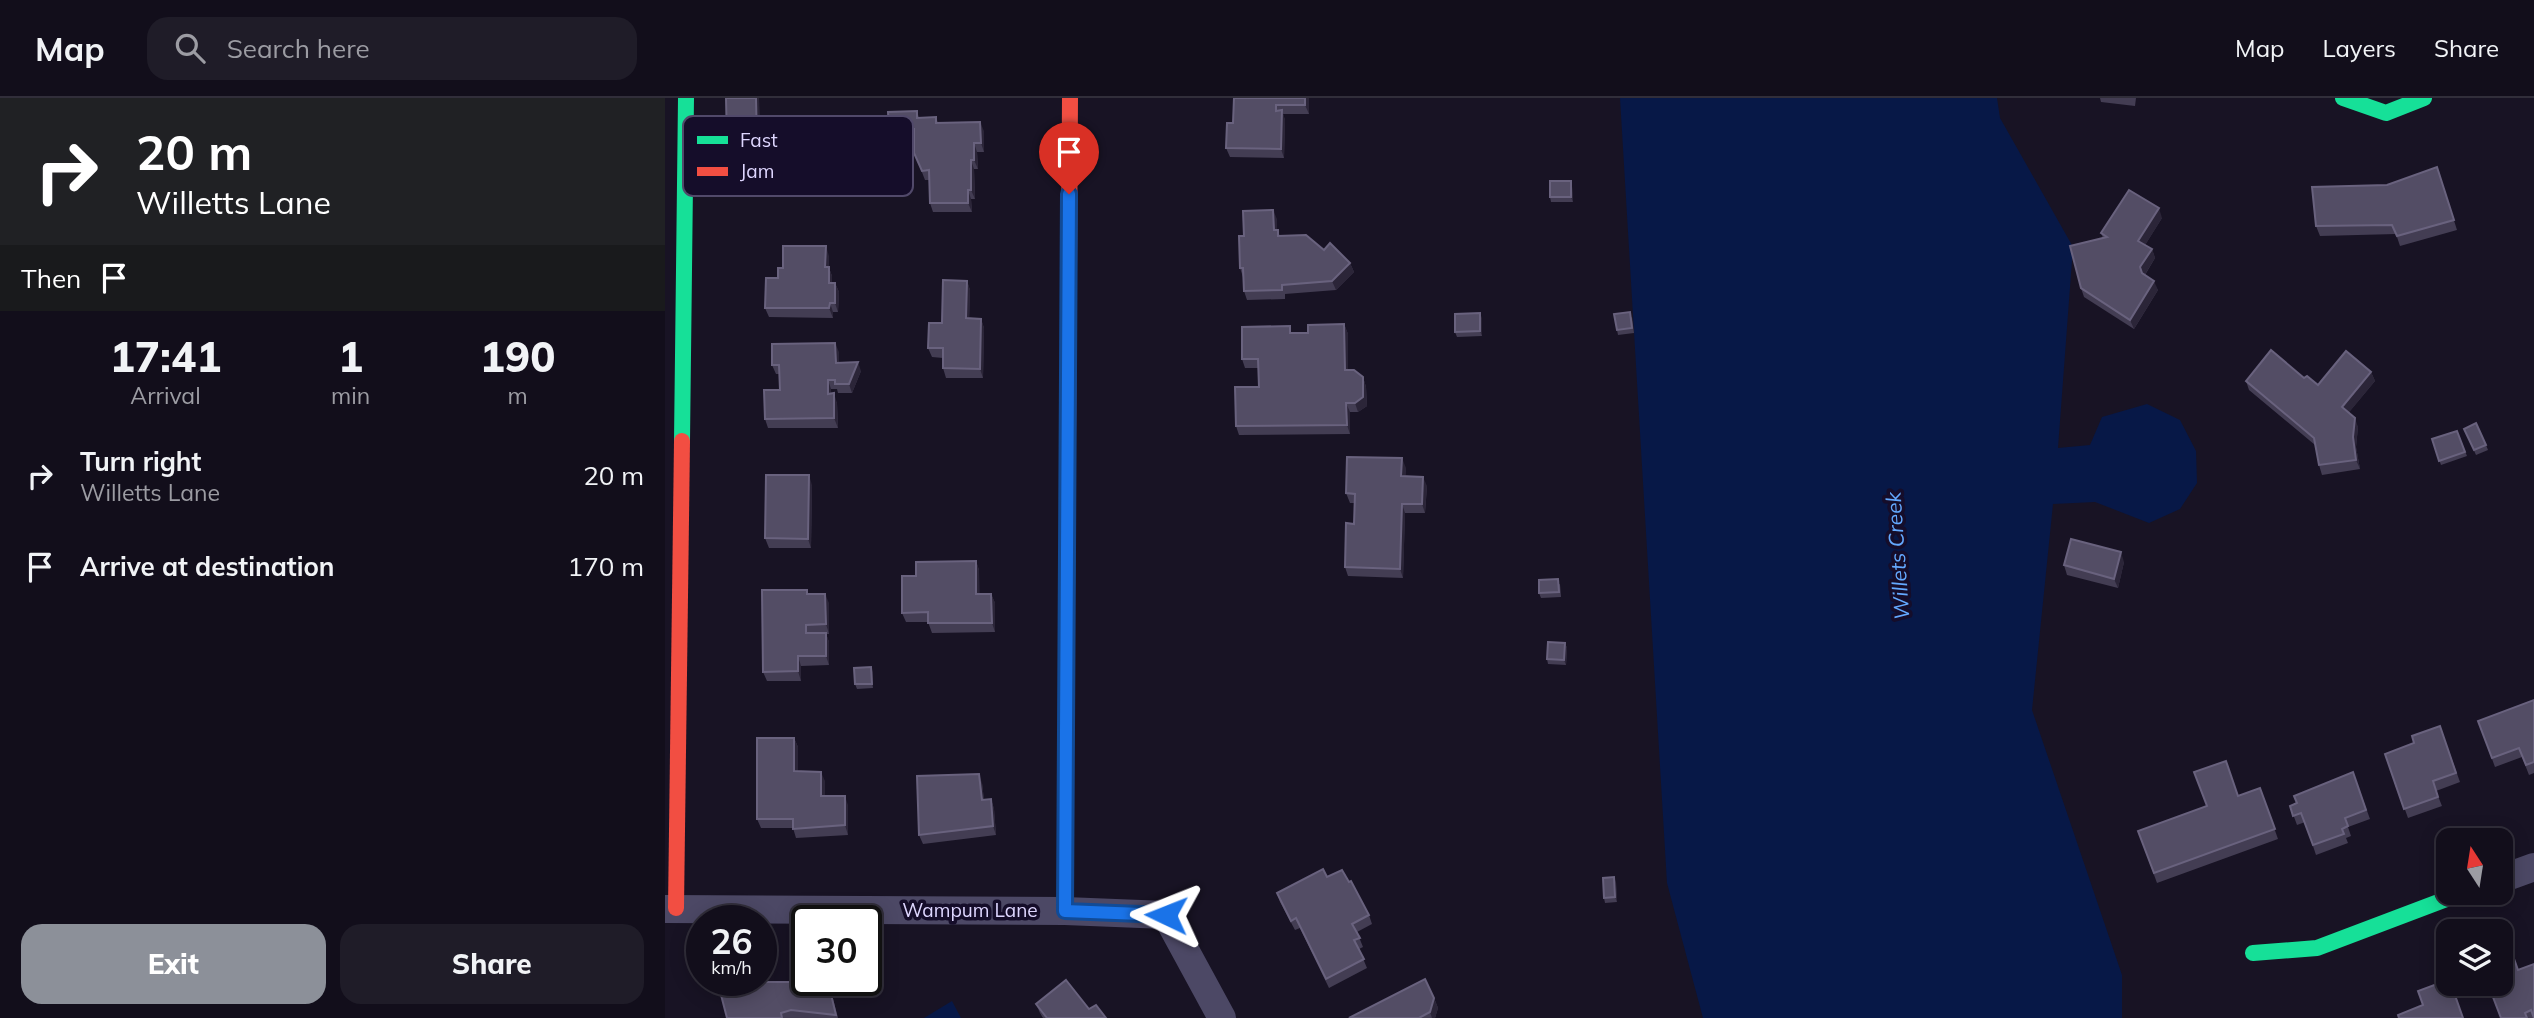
<!DOCTYPE html>
<style>
:root{--surface:#120e1b;--page:#1f1c28;--text:#f1f3f6;--muted:#9c9ca3;--line:#312e3a;--accent:#8c9099}
body{margin:0;font-family:Mulish,sans-serif;background:var(--page);color:var(--text);height:100vh;display:flex;flex-direction:column;font-size:26px;white-space:nowrap}
*{box-sizing:border-box;margin:0}
p{font-size:23px;color:var(--muted)}
.icon{flex:none;width:38px;height:38px;fill:none;stroke:currentColor;stroke-width:2;stroke-linecap:round;stroke-linejoin:round}
.map{position:relative;flex:1;overflow:hidden}
.drawer{display:flex;flex-direction:column;background:var(--surface);width:665px}
.drawer>*{flex:none}
.hud{background:#202124;color:#fff;overflow:hidden}
.needle{width:46px;rotate:348deg}
.tools{position:absolute;left:1771px;top:730px;display:grid;gap:14px}
.tools a{display:grid;place-items:center;width:77px;height:77px;border-radius:14px;background:var(--surface);box-shadow:0 4px 18px #0003,0 0 0 2px var(--line);font-size:35px}
.speed{position:absolute;left:21px;top:807px;display:flex;gap:14px;font-size:35px;font-weight:700;text-align:center}
.speed>*{display:grid;place-content:center;width:91px;height:91px;border-radius:50%;background:var(--surface);box-shadow:0 4px 18px #0003,0 0 0 2px var(--line);line-height:1}
.speed small{font-size:18px;font-weight:400}
.speed .limit{border:4px solid #111;border-radius:10px;background:#fff;color:#111}
.pin{position:absolute;display:grid;place-items:center;width:60px;height:60px;color:#fff;margin:-72px -30px;border-radius:50% 50% 50% 0;rotate:-45deg;box-shadow:0 0 7px #0007}
.pin .icon{rotate:45deg}
.me{position:absolute;width:77px;margin:-38px;rotate:272deg;stroke-linejoin:round;filter:drop-shadow(0 0 5px #0008)}
.turn{display:flex;align-items:center;gap:24px;height:147px;padding:0 21px;font-size:32px}
.turn .icon{width:91px;height:91px;stroke-width:2.5}
.turn b{display:block;font-size:49px;line-height:60px}
.then{display:flex;align-items:center;height:66px;padding:0 21px;background:#0003;gap:14px;font-size:26px}
.eta{display:flex;justify-content:space-evenly;align-items:center;height:119px;text-align:center}
.eta b{font-size:42px;font-weight:800;line-height:49px}
.action{display:flex;gap:14px;margin-top:auto;padding:14px 21px}
.action a{flex:1;height:80px;border-radius:21px;background:var(--accent);color:#fff;font-size:28px;font-weight:800;line-height:80px;text-align:center}
.action a+a{background:var(--page);color:var(--text)}
ul{padding:0;list-style:none}
li{display:flex;align-items:center;gap:21px;height:91px;padding:0 21px}
li div{flex:1}
li b{display:block;font-size:26px}
li em{font-style:normal}
header{display:flex;align-items:center;gap:42px;box-sizing:border-box;height:98px;padding:0 35px;background:var(--surface);border-bottom:2px solid var(--line)}
header strong{font-size:33px}
nav{display:flex;gap:38px;margin-inline-start:auto;font-size:24px}
.search{width:490px;height:63px;background:var(--page);display:flex;align-items:center;gap:18px;box-sizing:border-box;padding:0 24px;border-radius:21px;color:var(--muted);font-size:26px}
main{display:flex;flex:1;min-height:0}
.map>svg:first-child{display:block}
.water{fill:#071847}
.lines{fill:none;stroke-linecap:round;stroke-linejoin:round}
.street{stroke:#4c4865;stroke-width:28}
.fast{stroke:#16e098;stroke-width:16}
.jam{stroke:#f24e42;stroke-width:16}
.wall{fill:#433d53}
.shaded-wall{fill:#2b2538}
.building{fill:#534d65;stroke:#69627e;stroke-width:2}
.route-casing{stroke:#114b97;stroke-width:18}
.route{stroke:#1a73e8;stroke-width:12}
.labels{text-anchor:middle;stroke-width:7;stroke-linejoin:round;paint-order:stroke}
.street-label{font-size:19px;fill:#ded6ff;stroke:#150d2a}
.water-label{font-size:21px;font-style:italic;fill:#64a9ff;stroke:#150d2a}
.key{fill:#150d2a;stroke:#51496a;stroke-width:2}
.key-label{font-size:19px;fill:#ded6ff}
</style>
<header>
<strong>Map</strong>
<div class="search"><svg class="icon" aria-label="search" viewBox="0 0 24 24"><circle cx="10" cy="10" r="6"/><path d="M15 15l6 6"/></svg>Search here</div>
<nav><a>Map</a><a>Layers</a><a>Share</a></nav>
</header>
<main>
<section class="drawer">
<div class="hud">
<div class="turn"><svg class="icon" aria-label="right" viewBox="0 0 24 24"><path d="M7 20v-9h11M14 6l5 5-5 5"/></svg><div><b>20 m</b>Willetts Lane</div></div>
<div class="then">Then<svg class="icon" aria-label="arrive" viewBox="0 0 24 24"><path d="M6 21V4h12l-3 4 3 4H6"/></svg></div>
</div>
<div class="eta">
<div><b>17:41</b><p>Arrival</p></div>
<div><b>1</b><p>min</p></div>
<div><b>190</b><p>m</p></div>
</div>
<ul>
<li><svg class="icon" aria-label="right" viewBox="0 0 24 24"><path d="M7 20v-9h11M14 6l5 5-5 5"/></svg><div><b>Turn right</b><p>Willetts Lane</p></div><em>20 m</em></li>
<li><svg class="icon" aria-label="arrive" viewBox="0 0 24 24"><path d="M6 21V4h12l-3 4 3 4H6"/></svg><div><b>Arrive at destination</b></div><em>170 m</em></li>
</ul>
<div class="action"><a>Exit</a><a>Share</a></div>
</section>
<div class="map">
<svg width="1869" height="920" viewBox="0 0 1869 920">
<rect width="100%" height="100%" fill="#181324"/>
<g class="water">
<path d="M955,0H1332L1335,20L1408,149L1393,350L1425,347L1437,319L1482,306L1515,322L1531,353L1532,385L1515,411L1484,425L1430,404L1388,406L1367,612L1457,877V920H1038L1002,785Z"/>
<path d="M287,903L296,920H259Z"/>
</g>
<g class="lines">
<g class="street">
<path d="M1836,781L1869,769"/>
<path d="M0,811L400,813L501,817L557,920"/>
</g>
<g class="fast">
<path d="M1678,0L1721,15L1759,0"/>
<path d="M17,343L21,0"/>
<path d="M400,813L403,338"/>
<path d="M1588,855L1652,850L1800,794"/>
</g>
<g class="jam">
<path d="M403,338L405,0"/>
<path d="M11,810L17,343"/>
</g>
</g>
<g class="wall">
<path d="M94,0L95,53H65L62,44Z"/>
<path d="M569,0H644V16H618L620,22L619,60L565,59L561,50L568,25Z"/>
<path d="M1435,0H1471L1470,8L1436,4Z"/>
<path d="M252,13L254,20L271,19L273,25L319,33V54H312L313,71H309L310,101H306L307,114H268L265,105L264,82H260L253,64L249,41H227L224,32Z"/>
<path d="M148,32V39L161,38L165,48V62H160L161,92H150V95L107,97L104,88L103,60L99,50Z"/>
<path d="M1772,69L1792,132L1735,148L1731,136L1655,138L1651,128L1722,87Z"/>
<path d="M907,88L908,104H886L885,99Z"/>
<path d="M1497,120L1480,147L1487,151L1490,160L1480,177L1493,192L1469,231L1419,199L1416,190L1438,140L1436,135Z"/>
<path d="M612,121V132L615,138L659,152L685,165L689,174L671,192L620,196V201L582,202L579,193L578,179L575,170L579,138Z"/>
<path d="M164,158V170L167,178V185H170L174,194L173,214H168V220L104,219L100,210L118,170Z"/>
<path d="M302,183L305,192L304,221H316L319,230L318,280H281L278,270V260L267,259L263,250Z"/>
<path d="M967,219L969,235L953,237L952,232Z"/>
<path d="M817,220V238L792,239L790,234Z"/>
<path d="M679,226L683,236V272L698,279L701,289L702,308L693,314H685V336L574,337L571,328L594,289L593,270H580L577,261L628,235H643Z"/>
<path d="M174,254V265L196,273L187,295H173L172,291H166V295L172,305L173,330H103L100,321L115,292L114,276H111L107,267Z"/>
<path d="M1706,274L1710,283L1684,314L1693,329L1691,349L1695,371L1657,377L1654,367L1650,347L1584,292L1581,283L1639,280L1653,287Z"/>
<path d="M1792,333L1802,358L1776,367L1767,341Z"/>
<path d="M1801,335L1821,347L1823,352L1811,357Z"/>
<path d="M741,370L740,379L762,388L760,415H740L738,480L683,478L680,469L689,426L690,405H685L681,395Z"/>
<path d="M147,387L146,450H104L100,440Z"/>
<path d="M311,463L314,472V496H326L330,505V534L267,535L263,524H241L237,515L251,478Z"/>
<path d="M1459,464L1453,490L1402,477L1399,467Z"/>
<path d="M895,486L896,499L876,500L874,495Z"/>
<path d="M142,492L143,496L164,505V536H161L164,544V567L136,568V583H102L98,574Z"/>
<path d="M900,545L902,550L901,567L883,566L882,561Z"/>
<path d="M208,574V590L192,591L190,586Z"/>
<path d="M1869,602V675L1864,677L1857,659L1830,669L1813,623Z"/>
<path d="M1775,628L1795,684L1771,693L1777,708L1743,720L1720,656L1749,645Z"/>
<path d="M129,640L133,649V673L160,683V698L183,707V737L131,740L128,730H96L92,721Z"/>
<path d="M1688,674L1705,721L1683,729L1686,738L1681,740L1683,745L1651,757L1640,724L1632,727L1625,708L1632,705Z"/>
<path d="M317,685L319,702L326,701L329,711L331,737L258,746L254,737Z"/>
<path d="M1595,690L1613,741L1492,785L1473,733Z"/>
<path d="M662,779L684,784L704,817L707,826L692,834L698,849L694,851L702,870L664,890L635,830L630,832L615,804L612,795Z"/>
<path d="M951,784L952,804L940,805L939,800Z"/>
<path d="M1853,872L1869,920H1836Z"/>
<path d="M166,893L173,920H62Z"/>
<path d="M769,900L773,910L770,920H684Z"/>
<path d="M371,906L424,911L441,920H378L375,915Z"/>
</g>
<g class="shaded-wall">
<path d="M91,0H94L95,53L92,44Z"/>
<path d="M640,0H644V16L640,7Z"/>
<path d="M617,12L620,22L619,60L616,51Z"/>
<path d="M145,23L148,32V48L145,39Z"/>
<path d="M315,24L319,33V54L316,45Z"/>
<path d="M161,38L165,48V62L162,53Z"/>
<path d="M309,45L312,54L313,71L309,62Z"/>
<path d="M157,53L160,62L161,92L157,83Z"/>
<path d="M306,62L309,71L310,101L306,92Z"/>
<path d="M906,83L907,88L908,104L906,99Z"/>
<path d="M303,92L306,101L307,114L303,105Z"/>
<path d="M1494,110L1497,120L1477,152L1473,143Z"/>
<path d="M608,112L612,121V142L609,132Z"/>
<path d="M161,148L164,158V170L167,178V194L160,169Z"/>
<path d="M1487,151L1490,160L1479,178L1477,175L1475,169Z"/>
<path d="M685,165L689,174L671,192L667,183Z"/>
<path d="M302,183L305,192L304,230L301,220Z"/>
<path d="M1489,183L1493,192L1469,231L1465,222Z"/>
<path d="M170,185L174,194L173,214L170,205Z"/>
<path d="M165,205L168,214V220L164,210Z"/>
<path d="M815,215L817,220V238L815,233Z"/>
<path d="M316,221L319,230L318,280L315,271Z"/>
<path d="M679,226L683,236V281L680,272Z"/>
<path d="M170,245L174,254V274L171,265Z"/>
<path d="M193,264L196,273L187,295L184,286Z"/>
<path d="M1706,274L1710,283L1681,318L1677,309Z"/>
<path d="M698,279L701,289L702,308L693,314L690,305Z"/>
<path d="M163,282L166,291L167,305L163,296Z"/>
<path d="M169,295L172,305L173,330L169,320Z"/>
<path d="M681,305L685,314V336L682,327Z"/>
<path d="M1690,320L1693,329L1691,349L1695,371L1691,362L1688,339Z"/>
<path d="M737,360L741,370L740,388L736,378Z"/>
<path d="M144,377L147,387L146,450L143,441Z"/>
<path d="M758,379L762,388L760,415L757,406Z"/>
<path d="M737,406L740,415L738,480L735,471Z"/>
<path d="M1456,454L1459,464L1453,490L1449,481Z"/>
<path d="M311,463L314,472L315,505L311,496Z"/>
<path d="M160,496L164,505V536L161,526Z"/>
<path d="M326,496L330,505V534L327,525Z"/>
<path d="M161,535L164,544V567L161,558Z"/>
<path d="M900,545L902,550L901,567L899,562Z"/>
<path d="M133,558L136,568V583L133,573Z"/>
<path d="M206,569L208,574V590L207,586Z"/>
<path d="M129,640L133,649V683L129,673Z"/>
<path d="M156,674L160,683V707L156,698Z"/>
<path d="M314,676L317,685L320,711L317,702Z"/>
<path d="M180,698L183,707V737L180,727Z"/>
<path d="M326,701L329,711L331,737L328,728Z"/>
<path d="M949,779L951,784L952,804L950,799Z"/>
<path d="M769,900L773,910L770,920H767L765,914Z"/>
</g>
<g class="building">
<path d="M61,0H91L92,44H62Z"/>
<path d="M569,0H640V7H611V13L617,12L616,51L561,50L562,25H568Z"/>
<path d="M252,13V20L271,19V25L315,24L316,45H309V62H306V92H303V105H265L264,72L257,73L249,55V31L224,32L223,14Z"/>
<path d="M1772,69L1789,122L1732,138L1727,127L1651,128L1647,89L1722,87Z"/>
<rect x="885" y="83" width="21" height="16"/>
<path d="M1464,92L1494,110L1473,143L1487,151L1475,169L1477,175L1489,183L1465,222L1416,190L1405,148L1442,139L1436,135Z"/>
<path d="M608,112L609,132H613V138L641,137L659,152L665,145L685,165L667,183L617,187V192L579,193L578,170H575L574,138H579L578,113Z"/>
<path d="M118,148H161L160,169H164V185H170V205H165L164,210H100L101,180H113V170H118Z"/>
<path d="M278,182L302,183L301,220L316,221L315,271L278,270V250H263L264,225H277Z"/>
<path d="M965,214L967,230L952,232L949,216Z"/>
<path d="M815,215V233L790,234V216Z"/>
<path d="M679,226L680,272H689L698,279V299L690,305H681L682,327L571,328L570,289H594L593,261H577V229L625,228V235H643V227Z"/>
<path d="M170,245L171,265L193,264L184,286H170V282H163V296L169,295V320L100,321L99,292H115L114,267H107V246Z"/>
<path d="M1606,252L1639,280L1642,278L1653,287L1681,253L1706,274L1677,309L1690,320L1688,339L1691,362L1654,367L1649,340L1581,283Z"/>
<path d="M1811,325L1821,347L1809,352L1799,331Z"/>
<path d="M1792,333L1800,354L1774,363L1767,341Z"/>
<path d="M682,359L737,360L736,378L758,379L757,406H737L735,471L680,469L681,425L689,426L690,396L681,395Z"/>
<path d="M101,377H144L143,441L100,440Z"/>
<path d="M1406,441L1456,454L1449,481L1399,467Z"/>
<path d="M311,463V496H326L327,525H263V514L237,515V478H251V464Z"/>
<path d="M893,481L894,494L874,495V482Z"/>
<path d="M97,492H142V496H160L161,526L141,527V535H161V558H133V573L98,574Z"/>
<path d="M883,544L900,545L899,562L882,561Z"/>
<path d="M206,569L207,586H190L189,570Z"/>
<path d="M1869,602V664L1861,667L1854,650L1827,660L1813,623Z"/>
<path d="M1775,628L1791,675L1768,683L1773,699L1739,711L1720,656L1749,645L1747,638Z"/>
<path d="M92,640H129V673L156,674V698H180V727L128,731V721H92Z"/>
<path d="M1561,663L1573,698L1595,690L1610,731L1489,775L1473,733L1542,708L1529,674Z"/>
<path d="M1688,674L1701,712L1680,720L1683,728L1677,731L1679,736L1648,747L1636,715L1628,718L1625,708L1632,705L1629,698Z"/>
<path d="M314,676L317,702L326,701L328,728L254,737L252,678Z"/>
<path d="M658,771L662,779L677,772L684,784L686,783L704,817L687,826L695,840L689,842L699,861L661,881L631,820L626,823L612,795Z"/>
<path d="M949,779L950,799L939,800L938,780Z"/>
<path d="M1847,855L1853,872L1869,866V920L1866,912L1860,915L1862,920H1836L1823,886H1836V860Z"/>
<path d="M760,881L769,900L765,914L754,920H684Z"/>
<path d="M401,882L424,911L431,907L441,920H382L371,906Z"/>
<path d="M1783,882V886H1786L1798,920H1734L1733,917L1758,907L1753,893Z"/>
<path d="M90,884H163L171,917L126,912L116,915L117,920H62L55,893Z"/>
</g>
<g class="lines">
<defs>
<path id="route" d="M404,96L400,813L501,817"/>
</defs>
<use href="#route" class="route-casing"/>
<use href="#route" class="route"/>
</g>
<g class="labels">
<g class="street-label">
<text x="305" y="819">Wampum Lane</text>
</g>
<g class="water-label">
<text transform="translate(1233 458) rotate(-94)" y="7">Willets Creek</text>
</g>
</g>
<rect x="18" y="18" width="230" height="80" rx="10" class="key"/>
<rect x="32" y="38" width="31" height="8" fill="#16e098"/>
<rect x="32" y="69" width="31" height="9" fill="#f24e42"/>
<g class="key-label">
<text x="75" y="49">Fast</text>
<text x="75" y="80">Jam</text>
</g>
</svg>
<div class="tools">
<a><svg class="needle" viewBox="-14 -14 28 28"><path d="M0-13l5 13h-10z" fill="#e53935"/><path d="M0 13l5-13h-10z" fill="#9c9ca3"/></svg></a>
<a><svg class="icon" aria-label="layers" viewBox="0 0 24 24"><path d="M12 4l9 5-9 5-9-5zM3 14l9 5 9-5"/></svg></a>
</div>
<div class="speed"><div>26<small>km/h</small></div><div class="limit">30</div></div>
<div class="pin" style="left:404px;top:96px;background:#d93025"><svg class="icon" aria-label="arrive" viewBox="0 0 24 24"><path d="M6 21V4h12l-3 4 3 4H6"/></svg></div>
<svg class="me" style="left:501px;top:817px" viewBox="-20 -20 40 40"><path d="M0-17L14 15 0 8-14 15z" fill="#1a73e8" stroke="#fff" stroke-width="4"/></svg>
</div>
</main>
